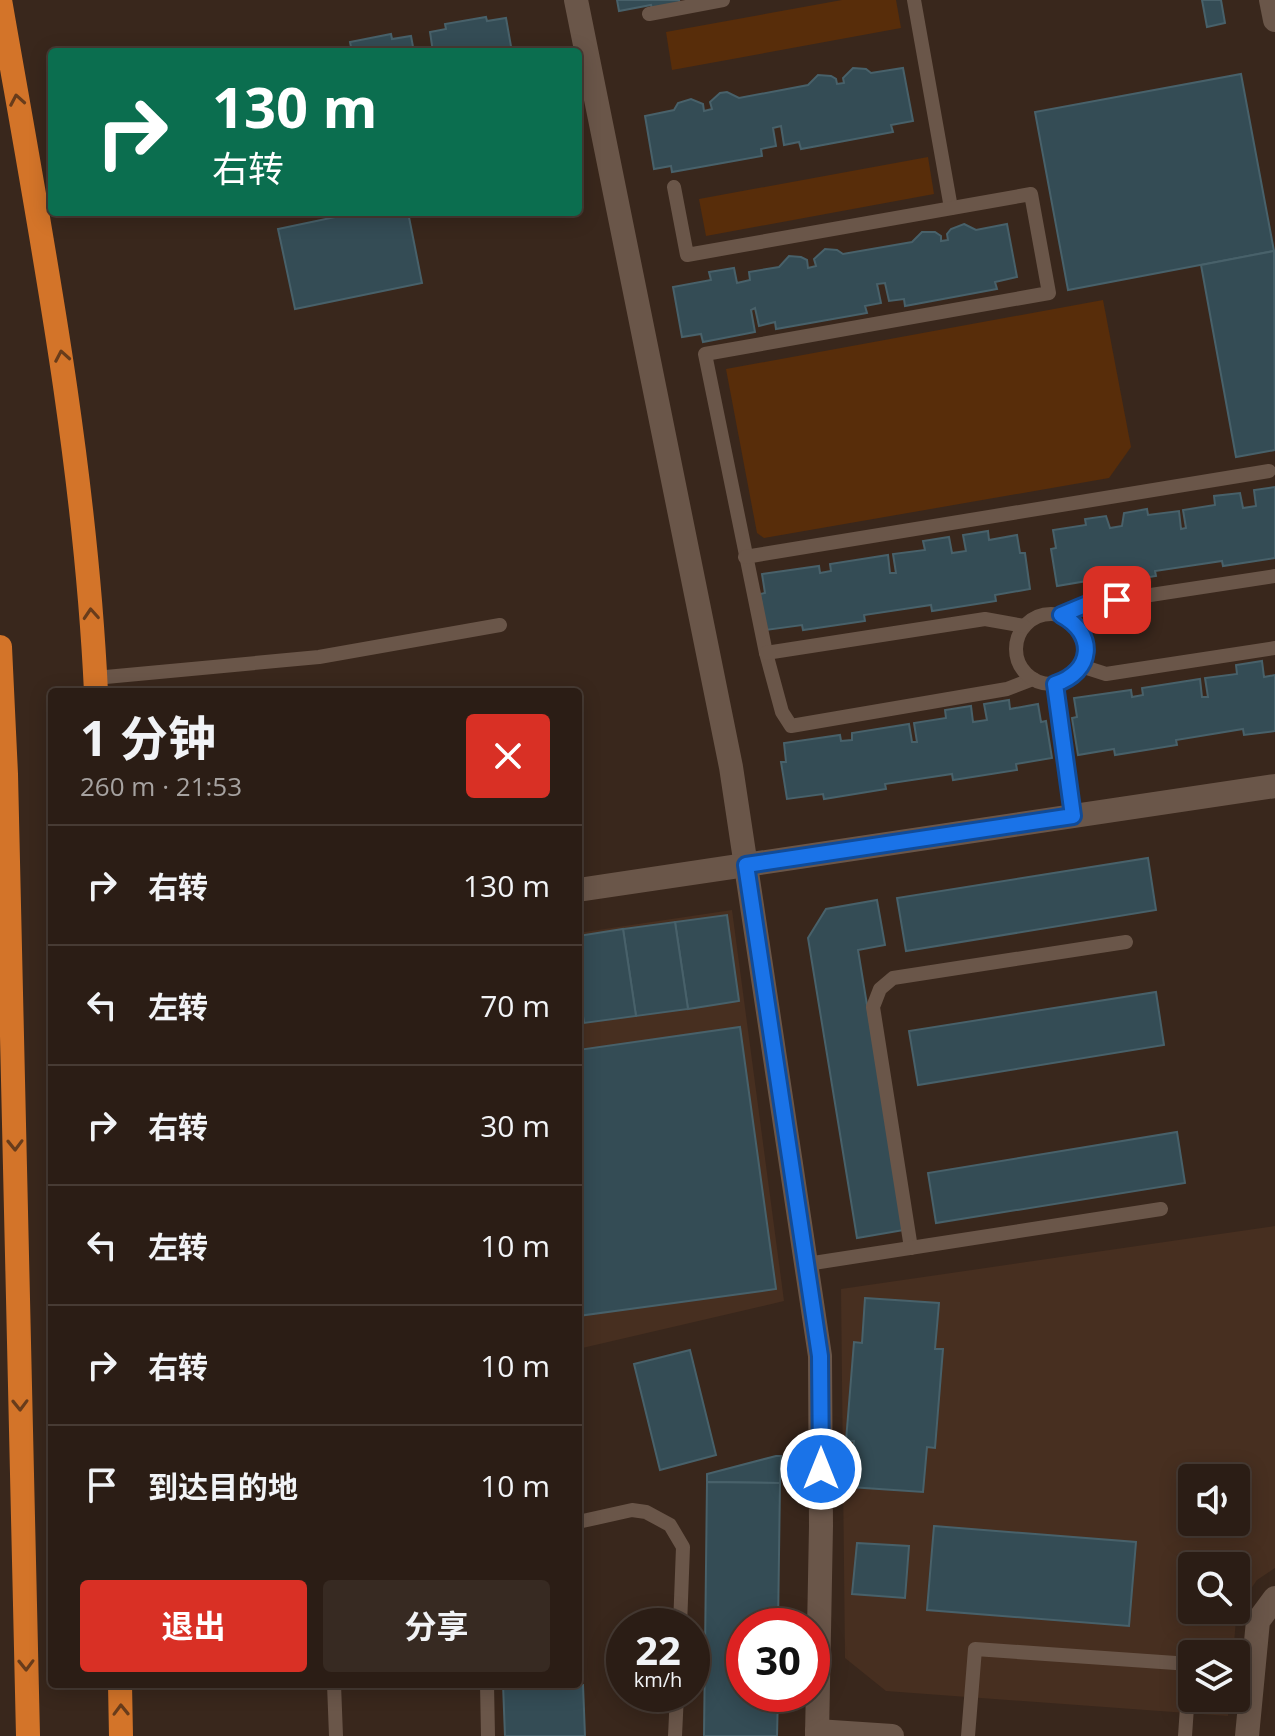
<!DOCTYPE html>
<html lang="zh">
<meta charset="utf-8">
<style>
:root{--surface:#2b1d15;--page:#372a22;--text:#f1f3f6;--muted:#a6a2a0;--line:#473b34;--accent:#d93025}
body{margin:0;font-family:"Open Sans","Noto Sans SC",sans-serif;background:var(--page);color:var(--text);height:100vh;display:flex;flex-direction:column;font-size:30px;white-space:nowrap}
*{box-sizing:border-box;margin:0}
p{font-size:26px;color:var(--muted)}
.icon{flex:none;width:44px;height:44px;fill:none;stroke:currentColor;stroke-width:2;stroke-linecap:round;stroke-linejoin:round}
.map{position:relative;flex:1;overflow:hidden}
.panel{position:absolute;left:48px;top:688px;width:534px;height:1000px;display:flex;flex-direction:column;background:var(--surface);border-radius:8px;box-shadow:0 4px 20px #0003,0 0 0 2px var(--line)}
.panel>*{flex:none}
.guide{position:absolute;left:48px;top:48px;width:534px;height:168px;border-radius:8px;box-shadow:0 4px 20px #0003,0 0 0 2px var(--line);background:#0b6e4f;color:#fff;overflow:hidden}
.fabs{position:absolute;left:1178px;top:1464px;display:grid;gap:16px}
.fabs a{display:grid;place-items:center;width:72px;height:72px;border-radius:8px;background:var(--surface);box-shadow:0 4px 20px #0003,0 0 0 2px var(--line);font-size:40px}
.speed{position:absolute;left:606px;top:1608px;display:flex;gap:16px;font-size:40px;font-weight:700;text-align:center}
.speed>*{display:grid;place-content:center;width:104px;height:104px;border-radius:50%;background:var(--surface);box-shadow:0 4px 20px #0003,0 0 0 2px var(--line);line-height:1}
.speed small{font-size:20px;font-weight:400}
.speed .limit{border:12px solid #d22;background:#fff;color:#111}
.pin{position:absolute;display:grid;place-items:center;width:68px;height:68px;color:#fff;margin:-34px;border-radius:16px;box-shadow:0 4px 12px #0006}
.me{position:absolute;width:88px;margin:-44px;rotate:0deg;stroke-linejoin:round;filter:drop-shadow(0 0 6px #0008)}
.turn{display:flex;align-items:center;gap:28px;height:168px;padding:0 32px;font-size:36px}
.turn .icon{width:104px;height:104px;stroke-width:2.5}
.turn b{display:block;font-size:56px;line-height:68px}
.round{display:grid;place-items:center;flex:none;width:84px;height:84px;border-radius:8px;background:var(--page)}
.overview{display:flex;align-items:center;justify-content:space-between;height:136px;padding:0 32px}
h1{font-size:48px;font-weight:700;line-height:60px}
.cta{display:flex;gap:16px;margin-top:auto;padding:16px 32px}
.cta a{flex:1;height:92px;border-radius:8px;background:var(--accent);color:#fff;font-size:32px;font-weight:700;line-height:92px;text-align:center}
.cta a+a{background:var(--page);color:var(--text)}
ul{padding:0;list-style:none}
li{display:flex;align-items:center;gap:24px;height:120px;padding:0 32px;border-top:2px solid var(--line)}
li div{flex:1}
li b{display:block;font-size:30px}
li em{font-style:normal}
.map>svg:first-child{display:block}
.built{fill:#472f20;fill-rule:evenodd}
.green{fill:#582d0a}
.building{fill:#344c55;stroke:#48616a;stroke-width:2}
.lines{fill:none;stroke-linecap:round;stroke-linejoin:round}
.lane{stroke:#6a5649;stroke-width:14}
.street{stroke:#6a5649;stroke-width:24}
.secondary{stroke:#6a5649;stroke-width:24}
.highway{stroke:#d37429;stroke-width:24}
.oneway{stroke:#683c1b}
.route-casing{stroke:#114b97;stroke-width:20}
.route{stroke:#1a73e8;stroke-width:14}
</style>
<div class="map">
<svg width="1275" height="1736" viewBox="0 0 1275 1736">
<rect width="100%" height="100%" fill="#39271c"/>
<g class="built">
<path d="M732,910L784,1301L578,1349V933Z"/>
<path d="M1275,1226V1568L1257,1580L1237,1609L1233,1654H1192V1698H1229L1228,1716L886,1691L845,1658L841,1289ZM1192,1478H1236V1522H1192ZM1192,1566H1236V1610H1192Z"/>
</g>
<g class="green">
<path d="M842,0H896L901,28L672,70L666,32Z"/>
<path d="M928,157L934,194L706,236L699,199Z"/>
<path d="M1103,300L1131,447L1109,478L764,538L757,533L726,369Z"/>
</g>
<g class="building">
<path d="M617,0H679L680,4L652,9L651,5L619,11Z"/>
<path d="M1202,0H1221L1225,23L1207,27Z"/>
<path d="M486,17L487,21L506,18L512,52H433L430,32L446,29L445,24Z"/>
<path d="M391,34L392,39L411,36L414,52H335L334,50L351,47L350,42Z"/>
<path d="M853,68L866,69L871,73L903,68L913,121L891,125L893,132L801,149L799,142L784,145L781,126L773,128L776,146L761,149L762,156L672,172L671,166L654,169L645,116L674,110L678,103L691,99L703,104L704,111L712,109L710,102L720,93L727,92L739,98L808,85L818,75L831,76L836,79L837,84L844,83L843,78Z"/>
<path d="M1241,74L1274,251L1068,290L1035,112Z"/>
<path d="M359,212H408L422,283L295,309L278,229Z"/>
<path d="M964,224L976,230L1007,224L1017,277L995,282L997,289L905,306L904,299L889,301L885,283L877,284L881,303L865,306L867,313L776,329L775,322L759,326L755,308L751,310L755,332L703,342L701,334L682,337L673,287L711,280L709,272L734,268L737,283L750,280L749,272L779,267L789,256L801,257L807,260L808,268L816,266L814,259L825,249L837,250L843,254L912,242L922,232H935L941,236V241L948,240L947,234L951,229Z"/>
<path d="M1274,251L1275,450L1236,457L1201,265Z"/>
<path d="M1275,487V558L1223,566L1222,561L1155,571L1156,576L1093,586V580L1057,586L1051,549L1056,548L1053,530L1086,525L1085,519L1106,516L1110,528L1122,526L1124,513L1147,509L1148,515L1179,511L1181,529L1186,528L1183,510L1215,505L1214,496L1240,493L1243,508L1256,506L1254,490Z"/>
<path d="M988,531L989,540L1017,535L1020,553H1025L1030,589L995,595L996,601L932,611L931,605L864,615L865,621L803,630L802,625L766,630L760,594L765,593L762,574L819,566L820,573L831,571L830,564L888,555L890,573H896L893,554L925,550L923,541L949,537L952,553L966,551L963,535Z"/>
<path d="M1262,661L1264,677L1275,675V731L1244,735L1243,729L1176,740L1177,745L1115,755L1114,749L1078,755L1072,718L1077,717L1074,698L1131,690L1132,697L1143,695L1142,688L1200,679L1202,697H1208L1205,678L1237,674L1236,665Z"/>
<path d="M1009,700L1010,709L1038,704L1041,722L1046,721L1052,758L1016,764L1017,770L953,780L952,774L885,784L886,789L824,799L823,794L787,799L781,762H786L784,743L840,735L841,741L852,740V733L909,724L912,742H917L914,723L946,718L945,710L971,706L973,722L987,720L984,704Z"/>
<path d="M1148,858L1156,910L906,951L897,898Z"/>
<path d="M877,900L885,945L858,950L904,1230L857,1238L808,938L826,909Z"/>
<path d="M727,915L739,1001L688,1009L675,922Z"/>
<path d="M675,922L688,1009L636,1016L623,929Z"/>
<path d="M623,929L636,1016L584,1023L578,981V936Z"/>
<path d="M1156,992L1164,1045L918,1085L909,1031Z"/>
<path d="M740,1027L776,1289L578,1316V1050Z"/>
<path d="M1177,1132L1185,1183L936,1223L928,1173Z"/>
<path d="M865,1298L939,1303L935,1349H943L935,1448L927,1447L923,1492L850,1487L854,1441H846L854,1342L862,1343Z"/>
<path d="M690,1350L716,1455L660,1470L634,1364Z"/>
<path d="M776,1456H781L780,1483L707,1482V1474Z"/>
<path d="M707,1482L780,1483L778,1626H744V1694H778L777,1736H704Z"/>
<path d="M934,1526L1136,1542L1129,1626L927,1610Z"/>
<path d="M857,1543L909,1546L905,1598L852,1594Z"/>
<path d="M578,1579H582L583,1644L578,1645Z"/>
<path d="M503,1684L583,1685L585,1736H505Z"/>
</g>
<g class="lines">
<g class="lane">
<path d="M914,0L951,208"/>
<path d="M649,14L723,0"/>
<path d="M674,187L687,255L1031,194L1049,293L705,354L766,653L782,712L791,726L1007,689L1033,679"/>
<path d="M745,557L1269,471"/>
<circle cx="1051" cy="649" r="35"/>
<path d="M1061,615L1085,605L1275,576"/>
<path d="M766,653L985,619L1024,626"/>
<path d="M1081,666L1106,674L1275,648"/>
<path d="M95,678L319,657L500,625"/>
<path d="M1055,684L1073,816"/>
<path d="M911,1248L873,1007L880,989L893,978L1126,942"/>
<path d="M807,1264L1161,1209"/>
<path d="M578,1522L632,1510L646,1512L670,1525L683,1547L680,1626"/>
<path d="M334,1684L336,1736"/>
<path d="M487,1684L488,1736"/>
<path d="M675,1736L677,1694"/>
<path d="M968,1736L975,1649L1190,1664L1185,1736"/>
</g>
<g class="street">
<path d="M576,0L731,767L820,1356L821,1526L817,1736"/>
<path d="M1271,0L1275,20"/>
<path d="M817,1731L892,1736"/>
<path d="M1247,1736L1258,1621L1275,1598"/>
</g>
<path class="secondary" d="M578,890L1275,786"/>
<g class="highway">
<path d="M0,0C40,230 85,459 96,692"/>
<path d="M0,647L6,774L28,1736"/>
<path d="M120,1684L121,1736"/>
</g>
</g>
<defs><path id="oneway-chevron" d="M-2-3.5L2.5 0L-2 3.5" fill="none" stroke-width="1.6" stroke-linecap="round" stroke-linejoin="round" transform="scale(2)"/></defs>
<g class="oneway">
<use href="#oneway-chevron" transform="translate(17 100) rotate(-100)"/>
<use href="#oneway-chevron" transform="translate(62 356) rotate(-100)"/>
<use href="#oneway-chevron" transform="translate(91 614) rotate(-94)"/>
<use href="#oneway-chevron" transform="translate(15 1145) rotate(89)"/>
<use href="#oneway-chevron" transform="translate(20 1405) rotate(89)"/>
<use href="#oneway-chevron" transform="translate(26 1665) rotate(89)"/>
<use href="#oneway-chevron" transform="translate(121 1710) rotate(-91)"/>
</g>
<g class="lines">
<defs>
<path id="route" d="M821,1469L820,1356L746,865L1073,816L1055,684C1093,672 1097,634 1061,615L1085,605L1117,600"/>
</defs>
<use href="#route" class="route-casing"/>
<use href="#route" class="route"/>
</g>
</svg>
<div class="fabs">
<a><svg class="icon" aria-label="sound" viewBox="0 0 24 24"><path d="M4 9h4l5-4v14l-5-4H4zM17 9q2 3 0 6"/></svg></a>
<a><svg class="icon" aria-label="search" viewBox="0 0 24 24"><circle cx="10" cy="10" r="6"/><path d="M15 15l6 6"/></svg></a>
<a><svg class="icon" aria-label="layers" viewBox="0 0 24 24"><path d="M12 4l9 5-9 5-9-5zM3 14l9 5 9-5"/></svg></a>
</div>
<div class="speed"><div>22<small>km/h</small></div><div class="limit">30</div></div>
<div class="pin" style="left:1117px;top:600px;background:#d93025"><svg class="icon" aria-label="arrive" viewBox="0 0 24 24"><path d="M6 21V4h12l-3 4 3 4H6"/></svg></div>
<svg class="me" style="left:821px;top:1469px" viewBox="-20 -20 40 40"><circle r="17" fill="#1a73e8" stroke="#fff" stroke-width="3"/><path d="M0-11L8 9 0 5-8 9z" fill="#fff"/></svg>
<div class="guide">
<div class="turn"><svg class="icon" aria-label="right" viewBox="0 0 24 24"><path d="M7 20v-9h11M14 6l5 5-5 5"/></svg><div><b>130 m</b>右转</div></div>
</div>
<section class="panel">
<div class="overview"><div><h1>1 分钟</h1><p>260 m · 21:53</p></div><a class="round" style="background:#d93025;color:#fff"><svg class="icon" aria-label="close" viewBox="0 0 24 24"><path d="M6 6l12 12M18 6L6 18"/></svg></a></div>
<ul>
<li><svg class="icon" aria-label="right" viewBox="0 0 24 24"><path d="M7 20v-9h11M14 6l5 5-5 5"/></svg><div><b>右转</b></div><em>130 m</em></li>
<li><svg class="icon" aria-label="left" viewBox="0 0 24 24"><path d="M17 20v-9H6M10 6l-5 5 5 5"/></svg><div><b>左转</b></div><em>70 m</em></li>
<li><svg class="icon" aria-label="right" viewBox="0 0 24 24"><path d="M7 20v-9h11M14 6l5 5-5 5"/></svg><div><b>右转</b></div><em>30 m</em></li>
<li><svg class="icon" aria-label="left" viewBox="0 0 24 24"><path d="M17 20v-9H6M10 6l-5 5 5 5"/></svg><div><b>左转</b></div><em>10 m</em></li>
<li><svg class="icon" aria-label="right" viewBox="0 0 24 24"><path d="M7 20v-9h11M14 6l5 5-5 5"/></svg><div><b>右转</b></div><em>10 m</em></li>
<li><svg class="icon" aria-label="arrive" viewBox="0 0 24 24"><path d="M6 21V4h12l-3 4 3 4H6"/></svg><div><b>到达目的地</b></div><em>10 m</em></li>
</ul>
<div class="cta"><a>退出</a><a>分享</a></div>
</section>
</div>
